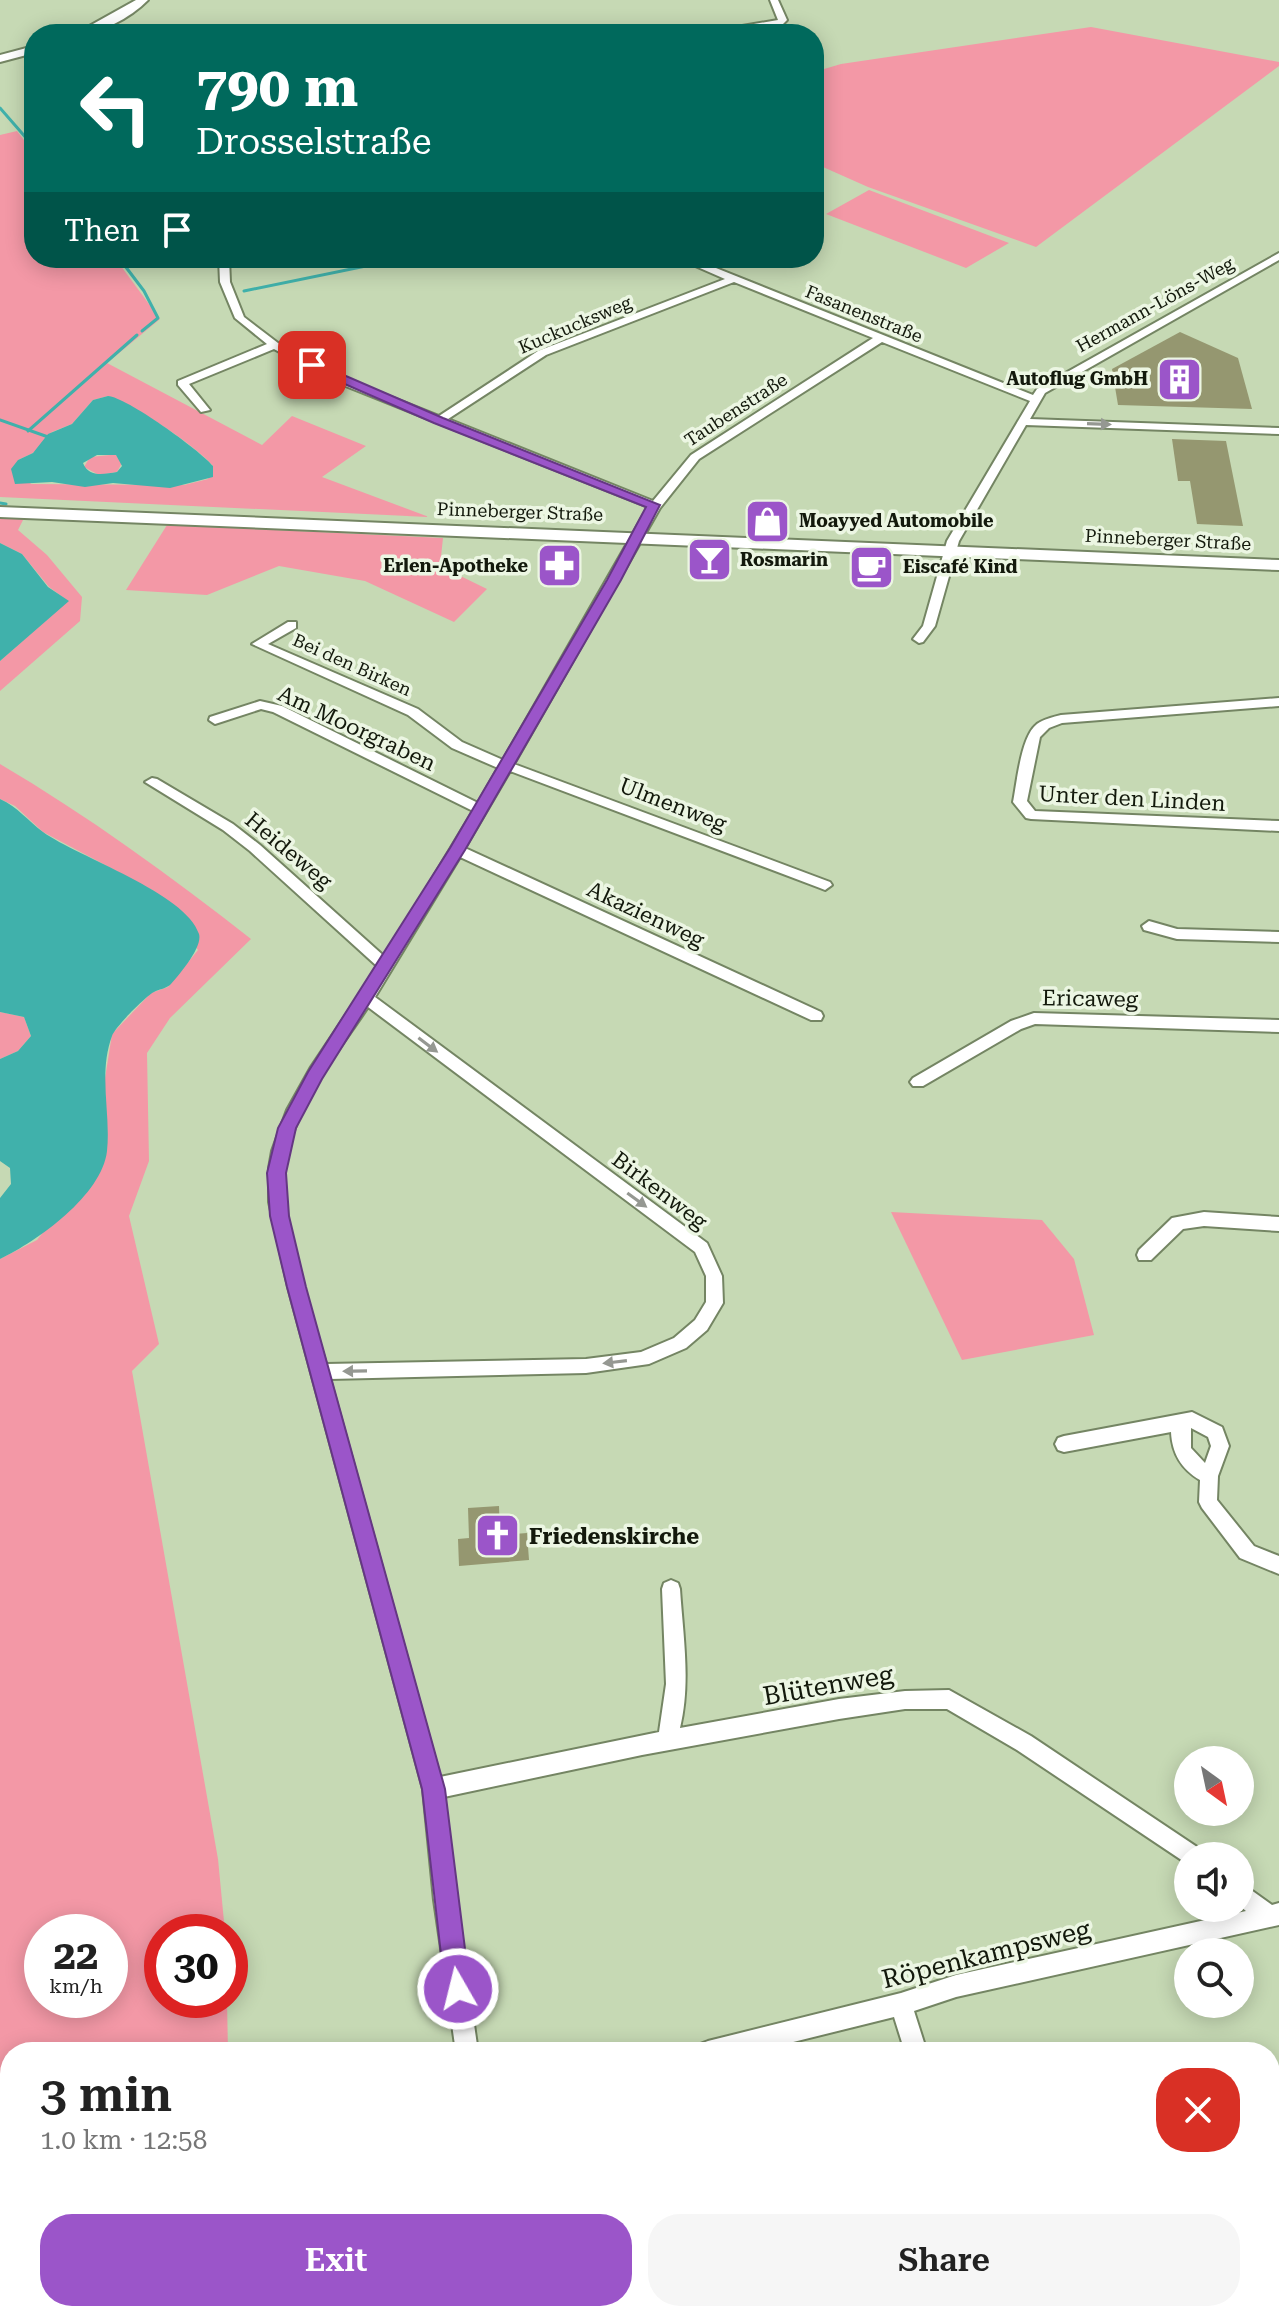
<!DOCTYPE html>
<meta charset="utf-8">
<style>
:root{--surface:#fff;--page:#f6f6f6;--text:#222;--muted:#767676;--accent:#9b55c9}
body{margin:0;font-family:"Roboto Serif",serif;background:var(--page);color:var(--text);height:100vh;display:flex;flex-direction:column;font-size:30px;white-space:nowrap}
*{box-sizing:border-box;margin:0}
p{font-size:26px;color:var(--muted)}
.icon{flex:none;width:44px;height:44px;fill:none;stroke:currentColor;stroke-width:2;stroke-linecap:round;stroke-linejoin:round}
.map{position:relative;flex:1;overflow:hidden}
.details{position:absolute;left:0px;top:2042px;width:1280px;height:280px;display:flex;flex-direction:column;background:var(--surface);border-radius:32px 32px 0 0;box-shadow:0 4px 20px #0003}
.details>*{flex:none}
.guide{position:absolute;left:24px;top:24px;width:800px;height:244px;border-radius:32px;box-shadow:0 4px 20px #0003;background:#00695c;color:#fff;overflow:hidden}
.needle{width:52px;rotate:147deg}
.fabs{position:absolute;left:1174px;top:1746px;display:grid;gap:16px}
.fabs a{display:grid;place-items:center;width:80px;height:80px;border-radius:50%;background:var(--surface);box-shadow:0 4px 20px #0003;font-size:40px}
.speed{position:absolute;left:24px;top:1914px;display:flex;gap:16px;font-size:40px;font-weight:700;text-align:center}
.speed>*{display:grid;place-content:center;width:104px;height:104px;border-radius:50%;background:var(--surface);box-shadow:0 4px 20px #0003;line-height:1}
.speed small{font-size:20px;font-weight:400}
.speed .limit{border:12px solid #d22;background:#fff;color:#111}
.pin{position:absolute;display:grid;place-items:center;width:68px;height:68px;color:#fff;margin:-34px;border-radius:16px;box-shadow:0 4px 12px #0006}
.me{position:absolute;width:88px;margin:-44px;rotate:352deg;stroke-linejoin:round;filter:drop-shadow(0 0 6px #0008)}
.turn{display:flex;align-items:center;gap:28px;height:168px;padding:0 40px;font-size:36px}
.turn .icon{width:104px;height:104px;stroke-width:2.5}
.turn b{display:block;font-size:56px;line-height:68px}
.then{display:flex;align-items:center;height:76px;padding:0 40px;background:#0003;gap:16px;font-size:30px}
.round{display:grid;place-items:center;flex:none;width:84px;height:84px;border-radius:32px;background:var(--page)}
.headline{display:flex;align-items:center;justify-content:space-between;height:136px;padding:0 40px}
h1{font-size:48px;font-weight:600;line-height:60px}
.button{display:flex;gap:16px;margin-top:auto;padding:16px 40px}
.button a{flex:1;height:92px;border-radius:32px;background:var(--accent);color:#fff;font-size:32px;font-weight:600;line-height:92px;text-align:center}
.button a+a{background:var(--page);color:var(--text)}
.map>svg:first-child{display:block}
.green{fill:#f398a6;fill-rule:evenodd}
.water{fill:#40b1ab;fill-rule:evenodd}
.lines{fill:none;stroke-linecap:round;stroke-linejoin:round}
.stream{stroke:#40b1ab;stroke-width:3}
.building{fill:#959770}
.street-casing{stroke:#748563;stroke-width:4}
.secondary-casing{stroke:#748563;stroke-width:4}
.street{fill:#fff;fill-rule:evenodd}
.secondary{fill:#fff;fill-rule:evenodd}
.oneway{fill:#959892}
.route{fill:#9b55c9;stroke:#653783;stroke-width:2}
.labels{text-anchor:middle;stroke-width:7;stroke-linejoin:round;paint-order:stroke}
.far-street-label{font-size:18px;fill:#13190c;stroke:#ecf6e3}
.far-poi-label{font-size:18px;font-weight:bold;fill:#13190c;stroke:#ecf6e3;text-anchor:start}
.street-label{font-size:22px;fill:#13190c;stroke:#ecf6e3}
.poi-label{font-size:22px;font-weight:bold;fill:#13190c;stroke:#ecf6e3;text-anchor:start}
.near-street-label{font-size:26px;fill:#13190c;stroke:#ecf6e3}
</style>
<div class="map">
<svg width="1279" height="2322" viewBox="0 0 1279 2322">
<rect width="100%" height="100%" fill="#c6d9b4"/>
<g class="green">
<path d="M1091,27L1279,62V66L1036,247L868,187L814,163V72L841,64Z"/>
<path d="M17,131L34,153V258H115L160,319L107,363L262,445L292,416L366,446L322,477L429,517L0,497V135ZM108,396C130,402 198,447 213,466L208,479L184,485L31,484L18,460L33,453L52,432L72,424L93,400Z"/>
<path d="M869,190L1009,243L966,268L826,214Z"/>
<path d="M110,455H116L122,463L117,472L99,475L84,467L90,457Z"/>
<path d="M0,517L24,518L18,530L47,555L82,597L80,621L0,691V661L68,601L49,587L22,554L0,543Z"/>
<path d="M167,525L443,538L440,566L487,589L454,622L365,581L279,566L207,595L126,590Z"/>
<path d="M0,764C88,816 171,876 251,939L170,1018L147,1053L149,1161L129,1216L159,1344L132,1371L218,1859L225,1932H162V2000H227L228,2052H10V2312H15L0,2319V1259L37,1240L107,1151L103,1091L112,1034L151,993L168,987L198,950L154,891L43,832L15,806L0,799ZM42,1932H110V2000H42Z"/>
<path d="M0,1012L24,1017L31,1036L18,1051L0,1059Z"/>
<path d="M891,1212L1042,1220L1074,1259L1094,1335L962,1360Z"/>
<path d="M87,2312H837L842,2322H66Z"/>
</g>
<g class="water">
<path d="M108,396C126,397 200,450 213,466V477L170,488L113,483L85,487L52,482L15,484L11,469L18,460L33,453L48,434L72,424L93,400ZM97,455H116L122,466L117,472C104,474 89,478 83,463Z"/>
<path d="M0,543L22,554L48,587L69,601L0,661Z"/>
<path d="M0,799C18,807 28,821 43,832C78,857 186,893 199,934C203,947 179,975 170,985C165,989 159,989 154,992C146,996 115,1027 112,1036C98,1074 111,1113 107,1151C102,1195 38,1241 0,1259V1198L11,1184L10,1168L0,1161V1059L18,1051L31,1036L24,1017L0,1012Z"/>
</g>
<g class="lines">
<g class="stream">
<path d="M679,34L747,26"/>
<path d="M0,108L34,147"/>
<path d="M119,258L144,291L158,318L142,331"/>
<path d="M244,291L405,258"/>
<path d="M0,420L51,438"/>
<path d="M28,431L137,335"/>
<path d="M0,503L6,504"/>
</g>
</g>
<g class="building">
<path d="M1180,332L1238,358L1252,409L1118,405L1112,369Z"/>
<path d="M1172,439L1226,441L1243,526L1197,524L1190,481H1178Z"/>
<path d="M499,1506L500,1535L527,1533L529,1560L459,1566L458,1539L469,1538L468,1508Z"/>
</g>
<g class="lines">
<defs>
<g id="street">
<path d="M770,0H778L787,20L783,24L715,34H695L778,20Z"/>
<path d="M1279,253V260L1045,393L1030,419L1279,428V434L1026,425L959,541L935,626L923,642L919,643L913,639L923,626L947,541L1030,401L882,342L699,459L660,508L514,764L830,882L832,885L825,890L820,888L510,771L465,848L821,1012L823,1016L821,1020H811L460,857L375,997L707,1243L722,1276L723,1303L707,1330L686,1348L649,1364L586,1373L330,1379L440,1777L659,1732L666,1684L662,1589L664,1583L671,1580L678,1583L680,1589C683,1635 691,1683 680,1728L839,1699L905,1691L949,1690L1031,1736L1200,1849L1203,1856H1188V1864L1186,1863L1017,1750L947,1709H905L839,1719L642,1755L444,1797L456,1900L478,2052H456L434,1900L423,1789L288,1287L269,1202V1168L272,1151L287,1110L311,1067L378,967L250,851L223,830L145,782L152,778L157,779L233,824L260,845L385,957L473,811L273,712L261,709L215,724L209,720L210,717L260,701L282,706L478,803L498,768L452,748L408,715L252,644L288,622H296V628L268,644L418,709L462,742L503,760L648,507L333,381L274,349L189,384L210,410L201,412L178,385V381L267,344L235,318L220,282L219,258H229L230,282L244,317L278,343L341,377L439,416L538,351L725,279L677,258H691L1033,395L1037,389ZM734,282L873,338L691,455L653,501L448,419L546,355ZM368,1007L695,1252L706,1276V1302L695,1320L674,1338L641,1352L586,1359L326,1364C309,1305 273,1210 288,1150C301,1097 338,1052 368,1007Z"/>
<path d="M1279,698V706L1062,723L1049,728L1040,737L1027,801L1035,811L1279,821V831L1031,819L1026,818L1013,802C1017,782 1021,736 1037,724C1044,719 1053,717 1061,715Z"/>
<path d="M1149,921L1177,929L1279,932V942L1177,939L1144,930L1142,926Z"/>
<path d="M1034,1013L1279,1020V1032L1035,1024L1021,1029L923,1086H913L910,1082L913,1078L1011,1021Z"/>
<path d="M1204,1212L1279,1217V1231L1204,1226L1183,1229L1151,1260H1139L1137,1255L1139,1250L1172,1218Z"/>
<path d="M1192,1412L1222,1427L1229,1446L1218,1476L1217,1500L1254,1546L1279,1556V1574L1240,1558L1202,1508L1199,1502L1200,1480C1181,1469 1172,1453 1171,1432L1064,1452L1058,1450L1055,1444L1058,1438L1064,1436ZM1191,1428L1208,1437L1211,1446L1205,1463L1191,1448Z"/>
<path d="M1240,1882L1272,1905L1279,1903V1925L956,1997L914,2011L927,2052H905L894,2017L753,2052H697L700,2044L708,2041L901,1993L956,1975L1246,1911L1240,1906Z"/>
<path d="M10,2311V2312H47L40,2322H2L5,2313Z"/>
<path d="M998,2312H1023L1027,2322H1002Z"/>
</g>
<g id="secondary">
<path d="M136,0H148C130,18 101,34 75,34Z"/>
<path d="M34,46V53L0,62V55Z"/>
<path d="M0,507L1279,560V570L0,517Z"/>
</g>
</defs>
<use href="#street" class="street-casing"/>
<use href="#secondary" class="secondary-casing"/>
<use href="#street" class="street"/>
<use href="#secondary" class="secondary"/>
</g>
<defs><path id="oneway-solid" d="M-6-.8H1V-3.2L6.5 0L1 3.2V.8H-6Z" transform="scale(2)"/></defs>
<g class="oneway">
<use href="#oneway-solid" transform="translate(1099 424) rotate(2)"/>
<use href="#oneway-solid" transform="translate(428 1045) rotate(37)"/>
<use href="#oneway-solid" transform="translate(637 1200) rotate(36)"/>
<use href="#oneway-solid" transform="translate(615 1362) rotate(173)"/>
<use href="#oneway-solid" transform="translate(355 1371) rotate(179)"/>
</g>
<path class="route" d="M308,363H316L443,418L660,505L621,580L465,850L322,1079L296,1128L286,1173L289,1216L306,1287L445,1789L470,1989L467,1998L458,2002L449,1998L445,1989L422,1789L287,1287L270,1216L267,1173L278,1128L308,1072L450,848L607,580L646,507L434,423L308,368Z"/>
<defs>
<symbol id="building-square" viewBox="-11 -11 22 22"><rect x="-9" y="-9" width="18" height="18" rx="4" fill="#9b55c9" stroke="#ecf6e3"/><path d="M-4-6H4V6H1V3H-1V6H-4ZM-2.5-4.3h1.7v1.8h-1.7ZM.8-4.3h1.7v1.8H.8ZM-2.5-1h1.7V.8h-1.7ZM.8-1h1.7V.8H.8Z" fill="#fff"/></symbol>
<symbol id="shop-square" viewBox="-11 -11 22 22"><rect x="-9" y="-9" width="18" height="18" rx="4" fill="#9b55c9" stroke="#ecf6e3"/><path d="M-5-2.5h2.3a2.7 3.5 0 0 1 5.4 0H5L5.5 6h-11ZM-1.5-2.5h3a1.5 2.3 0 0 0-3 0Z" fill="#fff"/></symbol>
<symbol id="bar-square" viewBox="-11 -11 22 22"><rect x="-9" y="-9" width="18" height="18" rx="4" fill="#9b55c9" stroke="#ecf6e3"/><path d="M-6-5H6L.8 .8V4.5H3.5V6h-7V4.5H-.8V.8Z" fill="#fff"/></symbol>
<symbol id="pharmacy-square" viewBox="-11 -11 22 22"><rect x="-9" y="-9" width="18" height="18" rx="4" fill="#9b55c9" stroke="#ecf6e3"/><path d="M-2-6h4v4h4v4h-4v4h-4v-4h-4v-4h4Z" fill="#fff"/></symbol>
<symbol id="cafe-square" viewBox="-11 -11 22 22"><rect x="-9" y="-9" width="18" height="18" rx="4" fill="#9b55c9" stroke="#ecf6e3"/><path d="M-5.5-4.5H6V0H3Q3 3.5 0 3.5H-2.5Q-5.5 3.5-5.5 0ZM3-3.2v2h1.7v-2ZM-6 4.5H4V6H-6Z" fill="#fff"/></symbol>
<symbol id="church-square" viewBox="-11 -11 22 22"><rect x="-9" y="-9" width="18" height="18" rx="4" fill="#9b55c9" stroke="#ecf6e3"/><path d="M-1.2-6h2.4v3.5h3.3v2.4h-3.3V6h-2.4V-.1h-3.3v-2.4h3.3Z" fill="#fff"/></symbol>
</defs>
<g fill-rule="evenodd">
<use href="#building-square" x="1154" y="354" width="51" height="51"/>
<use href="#shop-square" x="742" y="496" width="51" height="51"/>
<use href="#bar-square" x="684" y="534" width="51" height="51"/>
<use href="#pharmacy-square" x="534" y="540" width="51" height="51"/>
<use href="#cafe-square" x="846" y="542" width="51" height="51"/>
<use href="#church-square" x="472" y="1510" width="51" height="51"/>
</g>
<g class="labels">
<g class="far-street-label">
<text transform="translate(1155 305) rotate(-29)" y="6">Hermann-Löns-Weg</text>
<text transform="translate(864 314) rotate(22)" y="6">Fasanenstraße</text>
<text transform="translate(575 325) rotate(-23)" y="6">Kuckucksweg</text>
<text transform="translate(736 410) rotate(-33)" y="6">Taubenstraße</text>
<text transform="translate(520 512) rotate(2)" y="6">Pinneberger Straße</text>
<text transform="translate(1168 540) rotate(3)" y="6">Pinneberger Straße</text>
<text transform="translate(352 665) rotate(24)" y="6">Bei den Birken</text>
</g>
<g class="far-poi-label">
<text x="1148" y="385" text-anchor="end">Autoflug GmbH</text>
<text x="799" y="527">Moayyed Automobile</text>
<text x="740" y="566">Rosmarin</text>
<text x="528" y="572" text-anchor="end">Erlen-Apotheke</text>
<text x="903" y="573">Eiscafé Kind</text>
</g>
<g class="street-label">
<text transform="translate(357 728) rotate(25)" y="8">Am Moorgraben</text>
<text transform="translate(1132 798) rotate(3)" y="8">Unter den Linden</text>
<text transform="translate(673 804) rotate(21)" y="8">Ulmenweg</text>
<text transform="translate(289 850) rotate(40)" y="8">Heideweg</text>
<text transform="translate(646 914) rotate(25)" y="8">Akazienweg</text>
<text transform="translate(1090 998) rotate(1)" y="8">Ericaweg</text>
<text transform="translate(660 1190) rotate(37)" y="8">Birkenweg</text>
</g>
<g class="poi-label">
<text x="529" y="1544">Friedenskirche</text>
</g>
<g class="near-street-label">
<text transform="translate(828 1685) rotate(-10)" y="9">Blütenweg</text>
<text transform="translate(986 1954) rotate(-14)" y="9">Röpenkampsweg</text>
</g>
</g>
</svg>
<div class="fabs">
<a><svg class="needle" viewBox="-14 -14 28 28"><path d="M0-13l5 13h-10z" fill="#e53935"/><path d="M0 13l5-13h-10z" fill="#767676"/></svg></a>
<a><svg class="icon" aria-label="sound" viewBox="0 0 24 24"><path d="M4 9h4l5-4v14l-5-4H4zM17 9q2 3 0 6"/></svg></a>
<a><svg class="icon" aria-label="search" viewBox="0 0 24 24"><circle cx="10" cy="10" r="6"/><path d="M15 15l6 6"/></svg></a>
</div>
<div class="speed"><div>22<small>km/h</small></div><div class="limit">30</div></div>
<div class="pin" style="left:312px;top:365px;background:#d93025"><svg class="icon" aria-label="arrive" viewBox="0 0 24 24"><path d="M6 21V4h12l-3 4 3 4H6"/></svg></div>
<svg class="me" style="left:458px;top:1989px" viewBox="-20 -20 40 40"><circle r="17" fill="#9b55c9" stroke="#fff" stroke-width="3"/><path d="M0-11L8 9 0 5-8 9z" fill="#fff"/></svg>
<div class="guide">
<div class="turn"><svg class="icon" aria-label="left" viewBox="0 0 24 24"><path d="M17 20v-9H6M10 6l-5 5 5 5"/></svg><div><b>790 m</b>Drosselstraße</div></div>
<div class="then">Then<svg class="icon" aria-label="arrive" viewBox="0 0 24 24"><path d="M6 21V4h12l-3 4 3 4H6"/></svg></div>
</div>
<section class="details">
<div class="headline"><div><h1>3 min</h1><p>1.0 km · 12:58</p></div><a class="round" style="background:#d93025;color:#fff"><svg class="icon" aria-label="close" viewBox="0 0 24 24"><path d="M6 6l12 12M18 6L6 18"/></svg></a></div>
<div class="button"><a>Exit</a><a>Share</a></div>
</section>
</div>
